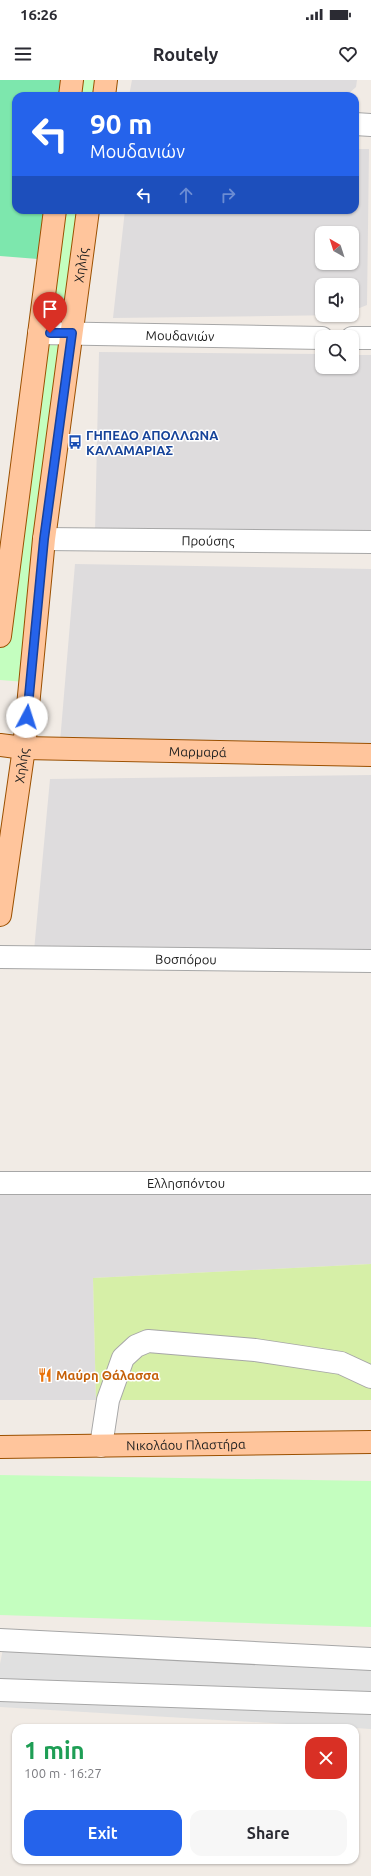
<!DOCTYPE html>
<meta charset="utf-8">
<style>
:root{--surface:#fff;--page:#f7f7f7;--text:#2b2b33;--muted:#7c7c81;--accent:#2563eb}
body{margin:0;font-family:Ubuntu,sans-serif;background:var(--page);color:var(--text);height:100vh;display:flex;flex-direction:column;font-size:15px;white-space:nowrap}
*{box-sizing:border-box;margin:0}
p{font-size:13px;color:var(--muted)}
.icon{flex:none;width:22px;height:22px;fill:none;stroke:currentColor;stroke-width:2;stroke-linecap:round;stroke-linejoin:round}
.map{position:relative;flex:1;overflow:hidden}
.sheet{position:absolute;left:12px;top:1644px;width:347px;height:140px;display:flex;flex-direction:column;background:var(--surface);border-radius:12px;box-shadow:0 1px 3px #0004}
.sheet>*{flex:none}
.top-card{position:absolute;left:12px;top:12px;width:347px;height:122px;border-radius:12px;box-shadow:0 1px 3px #0004;background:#2563eb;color:#fff;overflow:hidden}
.needle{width:26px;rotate:321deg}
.tools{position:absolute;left:315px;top:146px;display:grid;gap:8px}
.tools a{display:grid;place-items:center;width:44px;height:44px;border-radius:8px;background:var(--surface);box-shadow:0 1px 3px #0004;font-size:20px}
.pin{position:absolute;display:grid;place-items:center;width:34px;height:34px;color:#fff;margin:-41px -17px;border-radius:50% 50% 50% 0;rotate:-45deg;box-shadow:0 0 4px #0007}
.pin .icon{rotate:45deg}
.me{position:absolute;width:44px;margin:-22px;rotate:5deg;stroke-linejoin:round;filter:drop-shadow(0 0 3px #0008)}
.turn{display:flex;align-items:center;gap:14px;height:84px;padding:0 12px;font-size:18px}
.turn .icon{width:52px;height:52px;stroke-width:2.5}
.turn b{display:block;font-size:28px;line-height:34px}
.lanes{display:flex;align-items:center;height:38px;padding:0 12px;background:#0003;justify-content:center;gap:20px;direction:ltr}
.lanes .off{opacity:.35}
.round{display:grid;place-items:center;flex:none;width:42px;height:42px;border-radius:12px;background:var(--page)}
.overview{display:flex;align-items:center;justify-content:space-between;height:68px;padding:0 12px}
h1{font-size:24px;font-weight:700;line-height:30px;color:#1e9e55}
.action{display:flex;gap:8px;margin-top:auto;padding:8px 12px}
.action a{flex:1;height:46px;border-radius:12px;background:var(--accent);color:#fff;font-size:16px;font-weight:700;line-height:46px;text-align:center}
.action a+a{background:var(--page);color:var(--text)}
.status{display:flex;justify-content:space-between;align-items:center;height:28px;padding:0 20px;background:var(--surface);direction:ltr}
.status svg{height:11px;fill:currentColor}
header{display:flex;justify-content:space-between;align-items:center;height:52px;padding:0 12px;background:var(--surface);font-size:18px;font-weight:700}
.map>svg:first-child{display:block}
.residential{fill:#dedcdd;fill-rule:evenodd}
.grass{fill:#d6efa7}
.park{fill:#c4febf}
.pitch{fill:#7de7ad}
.parking{fill:#e0e0e0}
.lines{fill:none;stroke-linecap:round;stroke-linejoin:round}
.minor-casing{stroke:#a7a7a7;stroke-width:24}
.major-casing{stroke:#9b5000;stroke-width:24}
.minor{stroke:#fff;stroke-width:22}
.major{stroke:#ffc59c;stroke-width:22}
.route-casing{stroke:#184099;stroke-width:10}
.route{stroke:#2563eb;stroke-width:7}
.labels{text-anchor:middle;stroke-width:3;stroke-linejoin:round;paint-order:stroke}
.street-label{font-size:13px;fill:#202020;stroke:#fff}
.transit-label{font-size:13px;font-weight:bold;fill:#164399;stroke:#fff;text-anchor:start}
.food-label{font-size:13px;font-weight:bold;fill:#c56008;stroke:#fff;text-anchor:start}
</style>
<div class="status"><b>16:26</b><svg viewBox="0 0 49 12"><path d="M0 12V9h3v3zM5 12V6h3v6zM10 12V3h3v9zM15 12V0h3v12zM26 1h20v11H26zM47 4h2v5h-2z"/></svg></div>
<header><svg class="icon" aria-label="menu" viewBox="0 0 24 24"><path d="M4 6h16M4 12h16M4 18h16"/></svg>Routely<svg class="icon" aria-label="heart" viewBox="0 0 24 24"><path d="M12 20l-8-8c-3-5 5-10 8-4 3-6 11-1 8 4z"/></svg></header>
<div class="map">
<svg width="371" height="1796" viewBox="0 0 371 1796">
<rect width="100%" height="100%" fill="#f1ebe5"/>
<g class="residential">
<path d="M132,0H357L356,7L346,16H129Z"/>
<path d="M355,69H369L367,225L352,231V205H322V235H342L113,238L125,130H355ZM322,153H352V183H322Z"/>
<path d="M99,272L322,274V287H352V275H371V456L95,452Z"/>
<path d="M75,484L371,489V668L60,662Z"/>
<path d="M371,695V878L34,871L50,699Z"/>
<path d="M0,1110L371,1113V1184L93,1198L96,1320H0Z"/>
</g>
<path class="grass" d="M371,1184V1320H96L93,1198Z"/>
<g class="park">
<path d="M74,0H104L101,16H72Z"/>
<path d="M56,130H87L71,252L40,250Z"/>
<path d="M40,254L71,255L38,603L0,600V520Z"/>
<path d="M0,1395L371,1401V1547L0,1535Z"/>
</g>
<path class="pitch" d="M0,0H63L61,16H16V130H45L38,179L0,176Z"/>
<path class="parking" d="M3,1569L371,1588V1649L0,1627V1584Z"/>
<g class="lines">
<defs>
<g id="minor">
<path d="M355,44L371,45"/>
<path id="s1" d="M39,253L322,258"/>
<path d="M352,258H371"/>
<path id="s2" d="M44,459L371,462"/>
<path id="s3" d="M0,877L371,881"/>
<path id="s4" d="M0,1103H371"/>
<path d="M101,1366L108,1320L123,1278L136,1266L148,1261L255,1270L341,1283L371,1297"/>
<path d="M0,1560L371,1579"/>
<path d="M0,1610L371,1623"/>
</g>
<g id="major">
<path d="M70,16L72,0"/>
<path d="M104,16L106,0"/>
<path d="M0,556L55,130"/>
<path id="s5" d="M0,665L24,668L371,675"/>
<path id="s6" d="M0,835L24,668L44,459L88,130"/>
<path id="s7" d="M0,1367L371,1362"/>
</g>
</defs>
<use href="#minor" class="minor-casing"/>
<use href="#major" class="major-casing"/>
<use href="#minor" class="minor"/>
<use href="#major" class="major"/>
</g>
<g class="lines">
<defs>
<path id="route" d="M27,637L44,459L72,253H50"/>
</defs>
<use href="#route" class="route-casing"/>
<use href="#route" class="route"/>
</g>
<defs>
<symbol id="bus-bare" viewBox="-9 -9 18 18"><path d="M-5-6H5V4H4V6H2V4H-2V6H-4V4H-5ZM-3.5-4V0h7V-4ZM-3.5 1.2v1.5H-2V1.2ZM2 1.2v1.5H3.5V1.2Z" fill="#1a4fb4" stroke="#fff" stroke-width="2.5" paint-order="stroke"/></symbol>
<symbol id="restaurant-bare" viewBox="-9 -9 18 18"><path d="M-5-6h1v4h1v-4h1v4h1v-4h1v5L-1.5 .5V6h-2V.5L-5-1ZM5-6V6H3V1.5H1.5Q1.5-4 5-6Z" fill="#e8710a" stroke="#fff" stroke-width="2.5" paint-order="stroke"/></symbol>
</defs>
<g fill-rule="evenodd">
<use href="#bus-bare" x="65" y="352" width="20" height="20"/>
<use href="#restaurant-bare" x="35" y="1285" width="20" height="20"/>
</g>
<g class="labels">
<g class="street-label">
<text dy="5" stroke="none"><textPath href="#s6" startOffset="655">Χηλής</textPath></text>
<text dy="5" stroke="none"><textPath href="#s1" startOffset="141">Μουδανιών</textPath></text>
<text dy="5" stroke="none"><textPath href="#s2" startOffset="164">Προύσης</textPath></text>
<text dy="5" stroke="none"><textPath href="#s5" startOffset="198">Μαρμαρά</textPath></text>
<text dy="5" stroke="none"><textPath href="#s6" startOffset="151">Χηλής</textPath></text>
<text dy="5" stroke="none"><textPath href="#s3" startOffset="186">Βοσπόρου</textPath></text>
<text dy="5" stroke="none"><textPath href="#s4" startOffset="186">Ελλησπόντου</textPath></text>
<text dy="5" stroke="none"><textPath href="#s7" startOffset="186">Νικολάου Πλαστήρα</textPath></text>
</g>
<g class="transit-label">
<text x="86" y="360">ΓΗΠΕΔΟ ΑΠΟΛΛΩΝΑ<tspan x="86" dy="15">ΚΑΛΑΜΑΡΙΑΣ</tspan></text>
</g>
<g class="food-label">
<text x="56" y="1300">Μαύρη Θάλασσα</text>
</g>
</g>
</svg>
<div class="tools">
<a><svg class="needle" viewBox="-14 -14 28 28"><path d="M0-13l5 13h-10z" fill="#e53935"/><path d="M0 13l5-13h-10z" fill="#7c7c81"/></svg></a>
<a><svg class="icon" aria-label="sound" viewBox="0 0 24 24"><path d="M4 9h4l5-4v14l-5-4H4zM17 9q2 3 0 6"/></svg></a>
<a><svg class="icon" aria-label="search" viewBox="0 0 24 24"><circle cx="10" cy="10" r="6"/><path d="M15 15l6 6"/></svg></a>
</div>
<div class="pin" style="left:50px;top:253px;background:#d93025"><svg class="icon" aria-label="arrive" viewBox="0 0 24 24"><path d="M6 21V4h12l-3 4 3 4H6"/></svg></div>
<svg class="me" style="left:27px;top:637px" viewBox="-20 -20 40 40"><circle r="19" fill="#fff"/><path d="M0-13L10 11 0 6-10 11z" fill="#2563eb"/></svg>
<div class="top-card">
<div class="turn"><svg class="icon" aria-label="left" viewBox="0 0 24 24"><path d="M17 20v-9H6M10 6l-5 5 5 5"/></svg><div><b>90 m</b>Μουδανιών</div></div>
<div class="lanes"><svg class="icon" aria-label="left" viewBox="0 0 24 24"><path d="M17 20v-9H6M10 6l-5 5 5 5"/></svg><svg class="icon off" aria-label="ahead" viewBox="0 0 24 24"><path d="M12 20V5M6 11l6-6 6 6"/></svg><svg class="icon off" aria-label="right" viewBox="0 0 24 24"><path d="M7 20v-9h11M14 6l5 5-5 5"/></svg></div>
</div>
<section class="sheet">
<div class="overview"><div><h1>1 min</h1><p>100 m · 16:27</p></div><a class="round" style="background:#d93025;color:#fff"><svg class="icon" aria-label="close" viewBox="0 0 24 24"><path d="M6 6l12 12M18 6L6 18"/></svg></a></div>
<div class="action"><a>Exit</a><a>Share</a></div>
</section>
</div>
